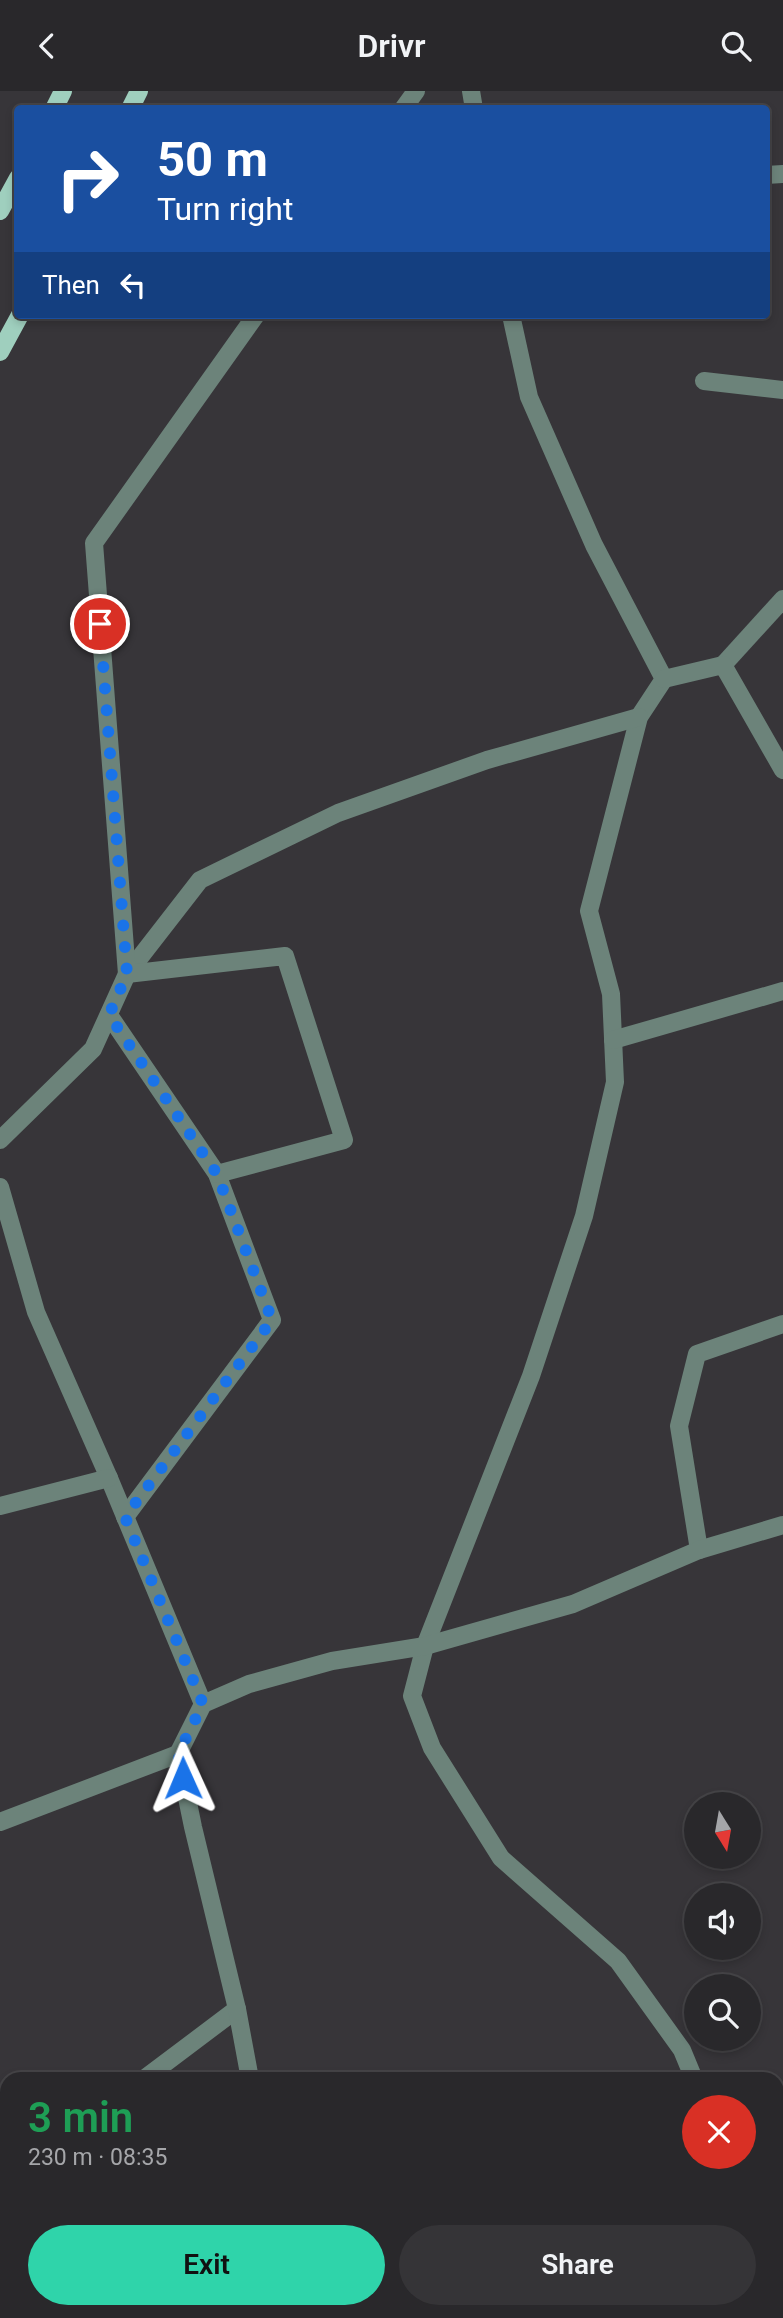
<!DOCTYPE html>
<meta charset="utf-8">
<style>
:root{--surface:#29282b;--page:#353437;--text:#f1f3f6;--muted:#a5a6a9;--line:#454447;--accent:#2fd4aa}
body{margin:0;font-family:Roboto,sans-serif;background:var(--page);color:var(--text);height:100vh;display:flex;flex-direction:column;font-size:26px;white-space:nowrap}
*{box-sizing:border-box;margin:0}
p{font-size:23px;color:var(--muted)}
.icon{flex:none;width:38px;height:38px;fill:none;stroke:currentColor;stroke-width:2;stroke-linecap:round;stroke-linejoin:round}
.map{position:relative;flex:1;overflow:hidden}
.details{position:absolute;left:0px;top:1981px;width:784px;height:247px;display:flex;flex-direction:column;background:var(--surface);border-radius:21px 21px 0 0;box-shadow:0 4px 10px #0003,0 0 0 2px var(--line)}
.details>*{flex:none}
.hud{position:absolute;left:14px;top:14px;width:756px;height:214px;border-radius:7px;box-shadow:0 4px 10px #0003,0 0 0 2px var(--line);background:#1a4fa0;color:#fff;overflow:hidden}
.needle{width:46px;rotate:169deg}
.tools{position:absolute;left:684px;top:1701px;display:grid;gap:14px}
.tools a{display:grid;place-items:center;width:77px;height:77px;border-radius:50%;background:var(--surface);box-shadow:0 4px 10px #0003,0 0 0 2px var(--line);font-size:35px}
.pin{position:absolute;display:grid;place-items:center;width:60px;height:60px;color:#fff;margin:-30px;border:4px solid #fff;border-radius:50%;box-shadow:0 2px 7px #0007}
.me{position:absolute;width:77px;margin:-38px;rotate:359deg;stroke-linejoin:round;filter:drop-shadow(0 0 5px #0008)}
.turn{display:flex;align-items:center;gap:24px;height:147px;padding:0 28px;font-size:32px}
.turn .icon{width:91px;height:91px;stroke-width:2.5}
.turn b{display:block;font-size:49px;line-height:60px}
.then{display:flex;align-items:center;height:66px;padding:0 28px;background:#0003;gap:14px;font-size:26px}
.round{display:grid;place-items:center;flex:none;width:74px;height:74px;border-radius:37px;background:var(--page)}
.head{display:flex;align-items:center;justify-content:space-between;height:119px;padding:0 28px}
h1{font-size:42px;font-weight:600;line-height:52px;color:#1e9e55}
.primary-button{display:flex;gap:14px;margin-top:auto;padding:14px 28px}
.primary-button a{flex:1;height:80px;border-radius:42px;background:var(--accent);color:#111;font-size:28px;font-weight:600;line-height:80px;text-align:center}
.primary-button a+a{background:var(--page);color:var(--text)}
header{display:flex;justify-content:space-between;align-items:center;height:91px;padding:0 28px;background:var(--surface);font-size:32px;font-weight:600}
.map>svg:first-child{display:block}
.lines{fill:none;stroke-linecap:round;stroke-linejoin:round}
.minor{stroke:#6c837a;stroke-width:18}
.major{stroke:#9fcfbe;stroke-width:18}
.route{stroke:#1a73e8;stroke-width:12;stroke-dasharray:0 21.6}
</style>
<header><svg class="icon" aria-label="back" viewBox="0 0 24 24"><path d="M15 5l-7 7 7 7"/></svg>Drivr<svg class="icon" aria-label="search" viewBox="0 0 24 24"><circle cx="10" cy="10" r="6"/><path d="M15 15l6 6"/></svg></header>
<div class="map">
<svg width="783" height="2227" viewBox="0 0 783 2227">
<rect width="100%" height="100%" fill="#373539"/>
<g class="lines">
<g class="minor">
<path d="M471,0L474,18"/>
<path d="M403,18L416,0"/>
<path d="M766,84L783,83"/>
<path d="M511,224L529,306L594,454L664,588L639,626L589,820L611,903L615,991L584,1125L531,1285L425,1555L412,1605L432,1657L501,1767L618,1870L682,1959L694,1988"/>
<path d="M704,290L783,299"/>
<path d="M723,574L783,508"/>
<path d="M664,588L723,574L783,679"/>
<path d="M109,924L217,1083L272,1229L125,1426"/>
<path d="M613,949L783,900"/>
<path d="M0,1049L93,958L127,883L200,789L338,722L487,669L639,626"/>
<path d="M217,1083L344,1049L285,865L127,883L94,452L256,224"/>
<path d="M0,1096L36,1221L109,1387L203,1613"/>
<path d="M0,1415L109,1387"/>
<path d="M699,1459L679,1335L697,1263L783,1233"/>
<path d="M0,1731L178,1663"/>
<path d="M144,1988L237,1918"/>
<path d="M250,1988L237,1918L193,1736L178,1663L203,1613L249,1593L332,1570L425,1555L573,1513L699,1459L783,1434"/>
<path d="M777,2033L783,2028"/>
<path d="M0,2041L7,2049"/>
<path d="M271,2221V2227"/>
<path d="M563,2227L570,2221"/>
</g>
<g class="major">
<path d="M54,18L63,0"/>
<path d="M130,18L139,0"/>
<path d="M0,120L18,87"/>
<path d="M0,261L20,224"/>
</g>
</g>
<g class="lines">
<path class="route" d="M100,533L127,883L109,924L217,1083L272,1229L125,1426L203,1613L178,1663L183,1687"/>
</g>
</svg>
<div class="tools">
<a><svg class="needle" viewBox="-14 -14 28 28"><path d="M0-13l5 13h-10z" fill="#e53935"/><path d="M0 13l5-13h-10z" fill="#a5a6a9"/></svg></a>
<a><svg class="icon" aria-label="sound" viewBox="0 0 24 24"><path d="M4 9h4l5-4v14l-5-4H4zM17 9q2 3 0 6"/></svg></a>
<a><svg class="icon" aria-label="search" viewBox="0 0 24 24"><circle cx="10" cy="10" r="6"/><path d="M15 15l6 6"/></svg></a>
</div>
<div class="pin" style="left:100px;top:533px;background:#d93025"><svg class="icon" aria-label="arrive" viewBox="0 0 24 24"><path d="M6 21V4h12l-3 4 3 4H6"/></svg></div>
<svg class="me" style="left:183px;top:1687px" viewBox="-20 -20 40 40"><path d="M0-17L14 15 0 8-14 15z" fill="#1a73e8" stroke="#fff" stroke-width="4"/></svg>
<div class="hud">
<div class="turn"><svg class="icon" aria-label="right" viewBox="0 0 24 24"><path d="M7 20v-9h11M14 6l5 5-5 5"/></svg><div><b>50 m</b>Turn right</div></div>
<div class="then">Then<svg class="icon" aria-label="left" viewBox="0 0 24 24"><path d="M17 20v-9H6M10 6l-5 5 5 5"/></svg></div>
</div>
<section class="details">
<div class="head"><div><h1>3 min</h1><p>230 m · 08:35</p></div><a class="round" style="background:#d93025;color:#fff"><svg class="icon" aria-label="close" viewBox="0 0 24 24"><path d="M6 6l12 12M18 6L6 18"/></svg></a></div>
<div class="primary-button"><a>Exit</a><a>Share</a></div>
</section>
</div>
